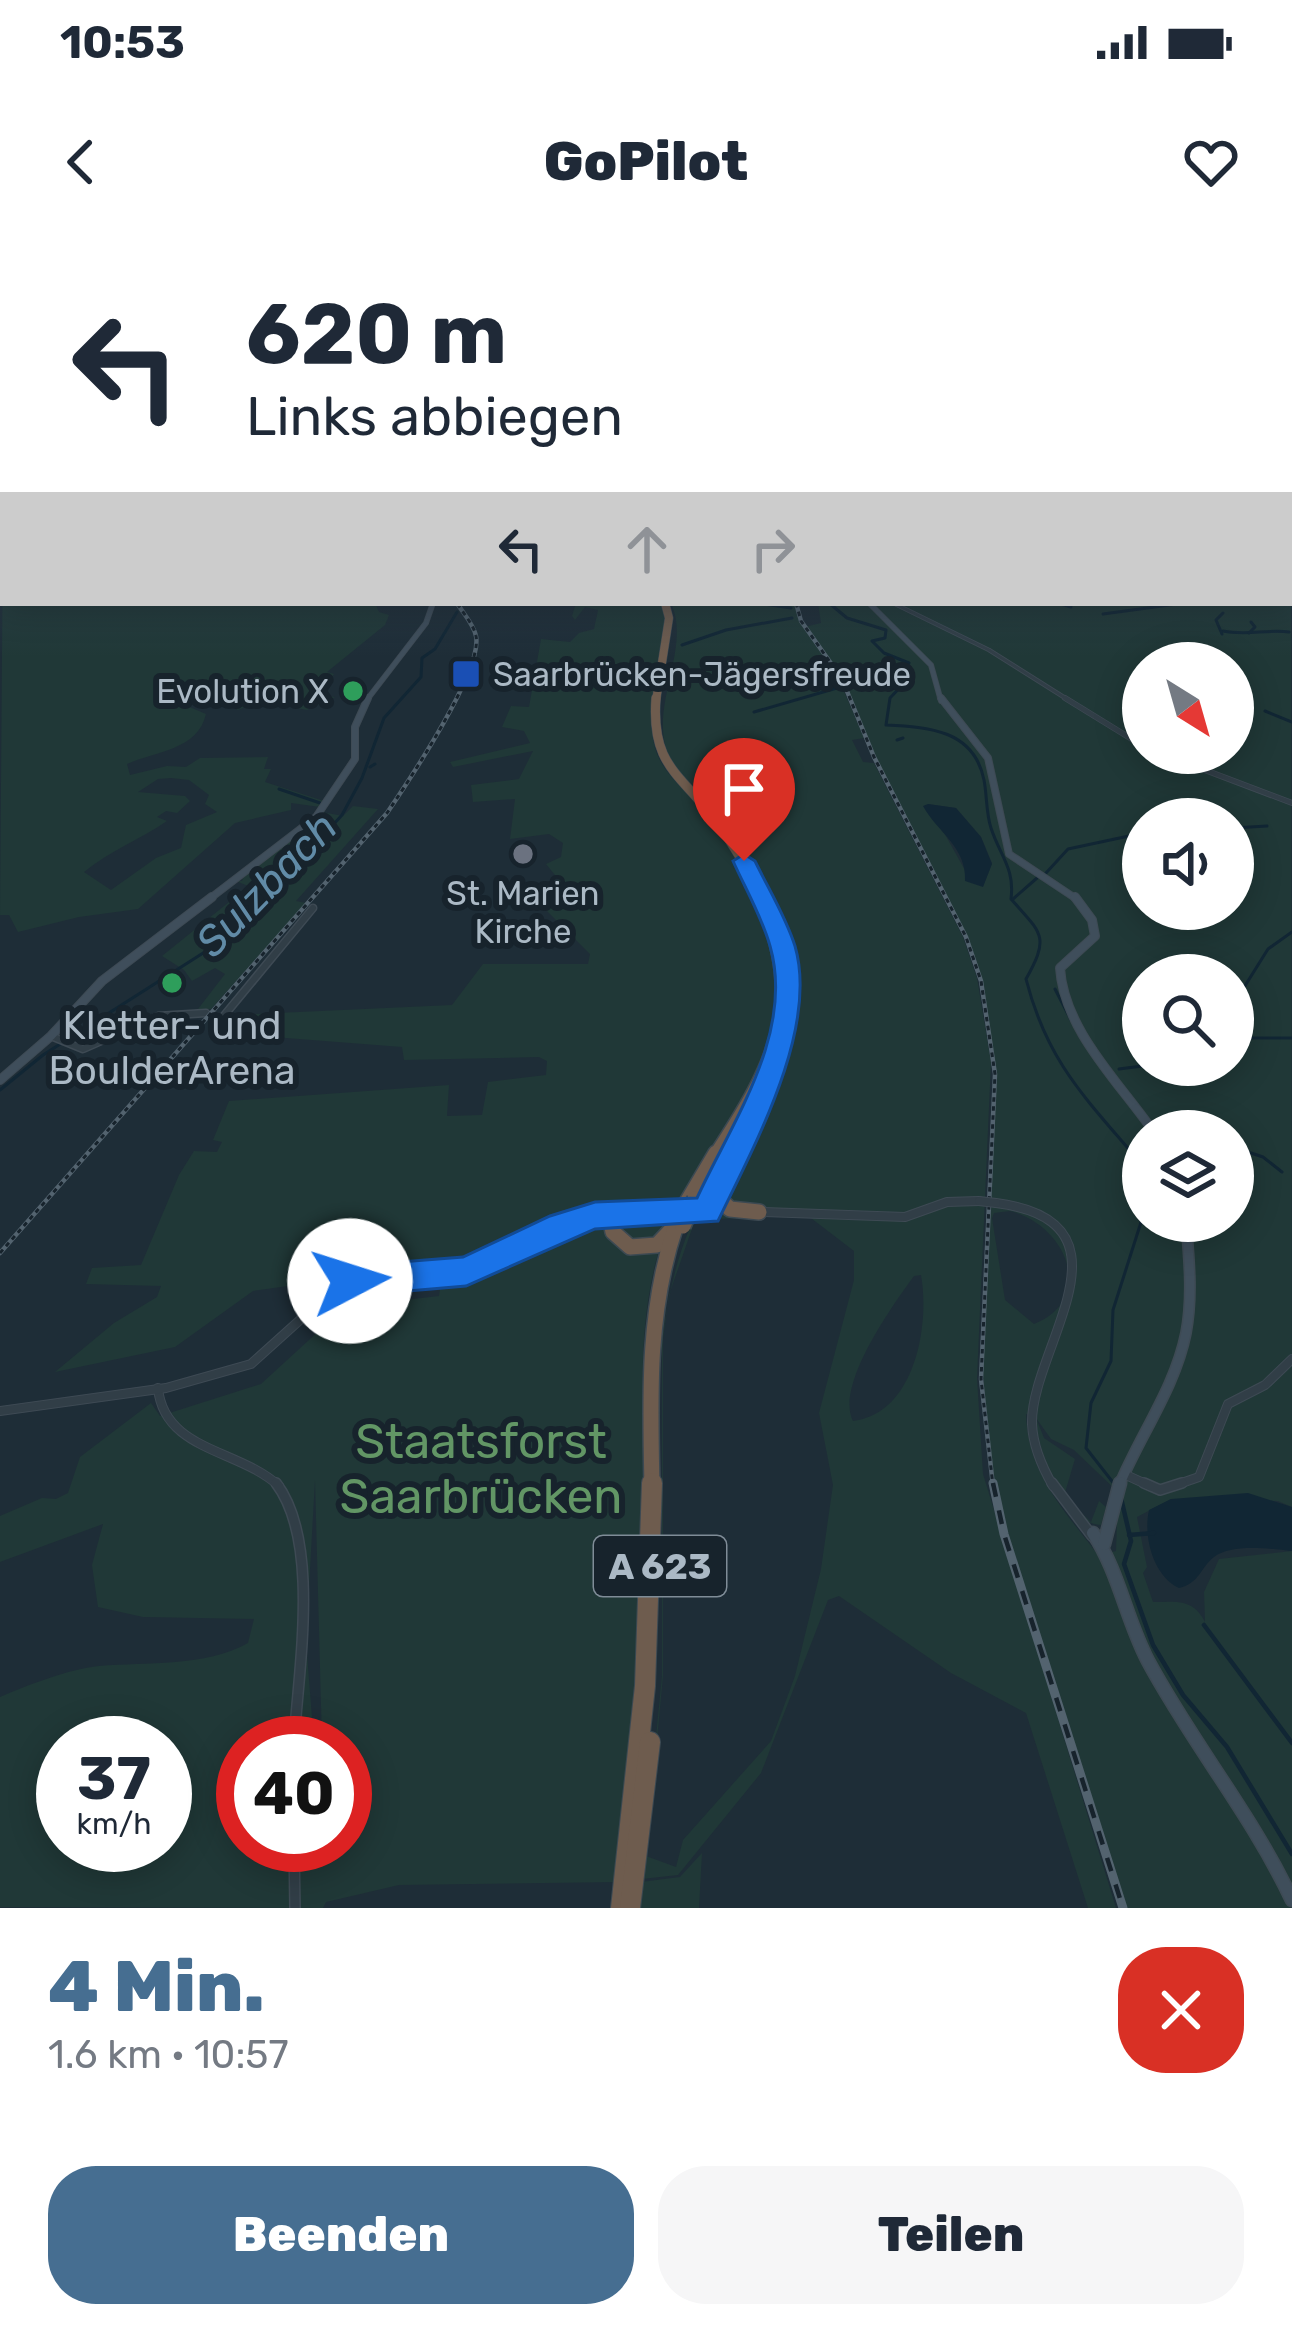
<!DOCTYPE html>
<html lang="de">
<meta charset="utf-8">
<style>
:root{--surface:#fff;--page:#f6f6f7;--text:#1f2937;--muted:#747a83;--accent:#466e91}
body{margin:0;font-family:Rubik,sans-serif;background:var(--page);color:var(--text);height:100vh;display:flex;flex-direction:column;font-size:45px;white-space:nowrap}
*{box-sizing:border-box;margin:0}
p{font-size:39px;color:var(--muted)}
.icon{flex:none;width:66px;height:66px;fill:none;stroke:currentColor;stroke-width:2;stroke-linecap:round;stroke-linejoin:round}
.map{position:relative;height:1668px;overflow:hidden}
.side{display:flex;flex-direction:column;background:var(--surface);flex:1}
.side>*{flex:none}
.guide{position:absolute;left:0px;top:0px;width:1293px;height:366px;box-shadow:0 6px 30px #0003;background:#fff;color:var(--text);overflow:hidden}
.needle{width:78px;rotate:143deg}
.buttons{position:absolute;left:1122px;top:402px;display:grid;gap:24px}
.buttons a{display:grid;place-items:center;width:132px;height:132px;border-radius:50%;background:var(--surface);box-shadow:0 6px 30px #0003;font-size:60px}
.speed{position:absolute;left:36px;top:1476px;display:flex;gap:24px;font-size:60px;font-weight:700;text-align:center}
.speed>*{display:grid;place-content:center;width:156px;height:156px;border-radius:50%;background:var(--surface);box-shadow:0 6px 30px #0003;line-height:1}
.speed small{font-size:30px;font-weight:400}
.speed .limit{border:18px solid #d22;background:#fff;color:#111}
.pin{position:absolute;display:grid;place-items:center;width:102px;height:102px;color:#fff;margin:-123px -51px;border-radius:50% 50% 50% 0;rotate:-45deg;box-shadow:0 0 12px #0007}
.pin .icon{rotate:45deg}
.me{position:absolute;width:132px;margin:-66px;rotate:85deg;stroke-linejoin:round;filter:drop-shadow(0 0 9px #0008)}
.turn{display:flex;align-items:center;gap:42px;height:252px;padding:0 48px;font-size:54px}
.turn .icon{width:156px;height:156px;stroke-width:2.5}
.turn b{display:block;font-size:84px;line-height:102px}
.lanes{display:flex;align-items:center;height:114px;padding:0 48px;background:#0003;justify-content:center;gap:60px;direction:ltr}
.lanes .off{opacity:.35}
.round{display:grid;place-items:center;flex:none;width:126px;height:126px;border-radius:48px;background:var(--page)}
.head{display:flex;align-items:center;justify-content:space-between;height:204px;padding:0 48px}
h1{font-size:72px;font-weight:800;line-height:90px;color:var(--accent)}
.action{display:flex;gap:24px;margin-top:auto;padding:24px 48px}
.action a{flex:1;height:138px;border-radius:48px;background:var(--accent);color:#fff;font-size:48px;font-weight:800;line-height:138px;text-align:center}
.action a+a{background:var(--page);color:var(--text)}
.status{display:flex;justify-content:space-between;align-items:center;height:84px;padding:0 60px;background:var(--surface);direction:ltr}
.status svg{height:33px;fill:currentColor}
header{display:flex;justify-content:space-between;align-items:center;height:156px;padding:0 48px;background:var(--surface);font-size:54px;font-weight:800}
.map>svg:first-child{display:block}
.green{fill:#203837;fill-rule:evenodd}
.water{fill:#112634}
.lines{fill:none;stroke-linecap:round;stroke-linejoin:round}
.stream-far1{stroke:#112634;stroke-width:3}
.stream{stroke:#112634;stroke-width:4.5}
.tertiary-far4-casing{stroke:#3e4a54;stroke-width:4.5}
.tertiary-far3-casing{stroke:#3e4a54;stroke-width:6}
.tertiary-far2-casing{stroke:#3e4a54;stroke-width:9}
.tertiary-far1-casing{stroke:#3e4a54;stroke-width:10}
.tertiary-casing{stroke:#3e4a54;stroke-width:12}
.secondary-far4-casing{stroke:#3e4a54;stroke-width:6}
.secondary-far3-casing{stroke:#3e4a54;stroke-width:8}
.secondary-far2-casing{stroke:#3e4a54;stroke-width:10}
.secondary-far1-casing{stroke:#3e4a54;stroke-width:12}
.secondary-casing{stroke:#3e4a54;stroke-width:15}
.motorway-far4-casing{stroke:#3c4952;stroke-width:9}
.motorway-far3-casing{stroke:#3c4952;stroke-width:10}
.motorway-far2-casing{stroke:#3c4952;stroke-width:15}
.motorway-far1-casing{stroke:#3c4952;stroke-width:18}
.motorway-casing{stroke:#3c4952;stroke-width:22}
.tertiary-far4{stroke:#313e47;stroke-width:3}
.tertiary-far3{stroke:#313e47;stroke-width:4.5}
.tertiary-far2{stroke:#313e47;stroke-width:6}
.tertiary-far1{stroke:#313e47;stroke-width:8}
.tertiary{stroke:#313e47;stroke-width:9}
.secondary-far4{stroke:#3f4e5b;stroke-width:4.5}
.secondary-far3{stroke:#3f4e5b;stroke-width:6}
.secondary-far2{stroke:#3f4e5b;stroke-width:8}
.secondary-far1{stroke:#3f4e5b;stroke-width:9}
.secondary{stroke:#3f4e5b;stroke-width:12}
.motorway-far4{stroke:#6e5c4e;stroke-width:8}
.motorway-far3{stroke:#6e5c4e;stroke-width:9}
.motorway-far2{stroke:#6e5c4e;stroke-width:12}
.motorway-far1{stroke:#6e5c4e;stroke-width:15}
.motorway{stroke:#6e5c4e;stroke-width:20}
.rail-far1-casing{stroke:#53636f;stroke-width:4.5}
.rail-casing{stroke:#53636f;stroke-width:9}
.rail-far1{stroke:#17232c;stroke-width:3;stroke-dasharray:4.5;stroke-linecap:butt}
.rail{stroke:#17232c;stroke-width:4.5;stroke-dasharray:14;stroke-linecap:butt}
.tertiary-bridge-casing{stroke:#3e4a54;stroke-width:10;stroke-linecap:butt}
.motorway-bridge-casing{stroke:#3c4952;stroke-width:18;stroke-linecap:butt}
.tertiary-bridge{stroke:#313e47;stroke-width:8}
.motorway-bridge{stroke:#6e5c4e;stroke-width:15}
.route{fill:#1a73e8;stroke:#114b97;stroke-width:3}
.transit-dot{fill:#1a4fb4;stroke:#17232c;stroke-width:4.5}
.leisure-dot{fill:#2e9e5b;stroke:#17232c;stroke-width:4.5}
.worship-dot{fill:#6b7280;stroke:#17232c;stroke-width:4.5}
.labels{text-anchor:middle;stroke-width:12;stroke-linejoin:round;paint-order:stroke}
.far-poi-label{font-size:33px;fill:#abb9c5;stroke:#17232c;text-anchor:start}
.shield{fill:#17232c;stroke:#7f8c97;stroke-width:3}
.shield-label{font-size:36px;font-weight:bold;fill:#abb9c5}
.poi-label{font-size:39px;fill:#abb9c5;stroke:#17232c}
.water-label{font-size:42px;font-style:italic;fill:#618ba7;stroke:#17232c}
.near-park-label{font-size:48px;fill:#629665;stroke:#17232c}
</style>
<div class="status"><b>10:53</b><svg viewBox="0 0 49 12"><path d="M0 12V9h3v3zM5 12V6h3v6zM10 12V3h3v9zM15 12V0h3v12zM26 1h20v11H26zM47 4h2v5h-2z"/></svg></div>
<header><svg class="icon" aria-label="back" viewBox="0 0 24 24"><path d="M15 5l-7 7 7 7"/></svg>GoPilot<svg class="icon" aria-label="heart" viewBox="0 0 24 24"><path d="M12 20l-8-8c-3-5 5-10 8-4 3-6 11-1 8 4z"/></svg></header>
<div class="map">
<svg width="1292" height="1668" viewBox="0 0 1292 1668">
<rect width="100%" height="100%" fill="#1e2d37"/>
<g class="green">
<path d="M3,279V363H375L379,372L389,375L385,385L327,432L334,434L317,455L335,457L307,470L259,461L238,470L204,449L189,452L180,463L206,474C198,510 156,511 127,524L130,535L167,526L186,527L200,518L268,517L264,529H271L265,542L324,561L320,567L291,563V570L235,583L138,669L79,677L18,692L9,675H0ZM171,538L189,540L209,555L205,564L217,572L186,585L181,608L156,618L111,650L84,632C111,610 141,599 167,581L157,577L166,571L177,573L190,561L185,556L138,552L158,539Z"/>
<path d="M1291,295L1292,1267L1278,1261L1171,1259L1137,1277L1147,1327L1143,1333L1153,1362C1176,1362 1193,1358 1205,1382L1204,1352L1219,1319L1292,1311V1668H1126L1016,1326L990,1230L983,1133L996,840L984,747L969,701L880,528L841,435L805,387L821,383L818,363H1290ZM1143,423H1233V513H1143ZM928,564L956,568L981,597L992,623L983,646L966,632ZM1143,579H1233V669H1143ZM1143,735H1233V825H1143ZM1143,891H1233V981H1143ZM1010,971C1065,984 1098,1058 1034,1084L1005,1060L992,978L994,973ZM1026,1174L1035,1177C1038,1210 1062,1282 1101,1285L1106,1267L1099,1261L1091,1282L1064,1256L1075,1219L1044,1198L1036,1178L1051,1199L1074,1210L1118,1252L1116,1311L1098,1315C1064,1270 1028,1234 1026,1174Z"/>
<path d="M576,363H662L666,373C661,413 644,469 655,508C664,539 694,555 712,579C739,613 777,693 779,737C784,848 680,921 655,1025C632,1119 648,1220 647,1315C645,1424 628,1534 619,1642L399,1645L326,1662L323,1668L0,1667V1457C28,1445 69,1429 99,1426C147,1422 205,1427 248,1403L254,1379L143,1377L98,1367L92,1325L103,1284L0,1322V1276L42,1258L56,1259L68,1253L80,1217L151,1163L160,1176L261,1144L345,1067L439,1056L442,1034L360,1036L253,1051L175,1107L55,1132L114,1083L157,1057L161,1046L86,1044L92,1028L141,1025L179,935L194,911L217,912L222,902L213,900L229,861L449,845L447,876L482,875L488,842L546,835L547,821L539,817L404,820L402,807L249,795L255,774L452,765L483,724H588L590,714L520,644L540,653L559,640L546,624L561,617L563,603L549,594L510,599L515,559L473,562L471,545L519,539L533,511L453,527L450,522L530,503L524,491L502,487L511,466L529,467L541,399L570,402L579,393L594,389L598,370L585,367L575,380L572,376ZM315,1240L322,1503H345V1605H324V1628L321,1605H243V1503H314L306,1401ZM63,1503H165V1605H63Z"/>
<path d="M671,363H794L804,389L837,435L864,498L852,500L863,522L874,523L963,697L977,738L991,822L977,1138L983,1234L1116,1668H1088L1026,1473L951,1433L839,1356L828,1360L761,1533L678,1635L642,1639L662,1436V1099C668,1059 675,1022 691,985C728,900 817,817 792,717C781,671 753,616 724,578C706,555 675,536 666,508C652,462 691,406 671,363ZM807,975L854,1011V1040L819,1173L833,1245L821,1329L795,1436L771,1501L683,1600L676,1627L646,1616L663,1436V1099L669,1055L695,980ZM921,1035C930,1085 915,1174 853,1181C835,1146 892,1066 914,1036Z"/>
<path d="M353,566L378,569L296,661L306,663L211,769H198L225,734L215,728L192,741L184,730L162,716L234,658L241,660L211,687L223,691L263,652L236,641H242L245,634L298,592L314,598L324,586L312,582L322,572L343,576Z"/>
<path d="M702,1613L699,1668H637L641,1642L680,1637Z"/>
</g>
<g class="water">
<path d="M928,564L956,568L981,597L992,624L983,647L965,641C967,607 937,592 923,566Z"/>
<path d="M1248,1253L1292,1267V1311C1271,1309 1232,1303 1214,1317C1200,1328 1200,1343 1179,1348C1153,1336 1143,1296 1149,1270L1171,1259Z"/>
</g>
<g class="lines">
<g class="stream-far1">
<path d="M757,363L791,368"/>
<path d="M829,363L847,378L886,390L885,398L872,401L884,413L909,423L904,428L908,439L890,458L886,485C929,487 974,490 984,540C987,555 986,573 991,588C1000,616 1015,628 1011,659C1042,694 1050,696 1026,739C1048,825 1088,860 1143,926"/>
<path d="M1058,363L1071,367"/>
<path d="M1187,363H1201"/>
<path d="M1211,363H1222"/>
<path d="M1103,374L1184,363"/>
<path d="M1223,391C1247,396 1266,389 1289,392"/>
<path d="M1249,393L1255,387L1251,382"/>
<path d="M1222,394L1216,380L1223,373"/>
<path d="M682,405L726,390L792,378"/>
<path d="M1160,410L1203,423"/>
<path d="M854,447L899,443"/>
<path d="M748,452L793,445L834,448"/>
<path d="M1265,471L1292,482"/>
<path d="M754,472L837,448"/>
<path d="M897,500L903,498"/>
<path d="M370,527L375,524"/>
<path d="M279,549L320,563"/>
<path d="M1170,579L1205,577"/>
<path d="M1233,588L1267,586"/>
<path d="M1046,633L1068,609L1143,593"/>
<path d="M1013,659L1037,638"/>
<path d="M1055,749L1071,780"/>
<path d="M1233,765L1268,709L1292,692"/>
<path d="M1233,797L1243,798"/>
<path d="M1250,798H1292"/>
<path d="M1119,829L1150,825"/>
<path d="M0,850L43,815L211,708L323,596L342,575L362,538L384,478L421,437L422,418L435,409L457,372"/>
<path d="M1233,907L1263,917L1282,932"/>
<path d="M1143,908V914"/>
<path d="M1115,1245L1086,1208L1091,1163L1111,1121L1113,1070L1143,976"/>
</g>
<g class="stream">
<path d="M1121,1258L1131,1301L1124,1324L1153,1405L1183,1455L1227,1507L1292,1614"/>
<path d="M1129,1295L1154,1293"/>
<path d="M1204,1385L1292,1503"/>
</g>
<defs>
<path id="tertiary-far4" d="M893,363L989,410L1070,461"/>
<g id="tertiary-far3">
<path d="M1065,458L1143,506"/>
<path d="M1160,513L1292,563"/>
</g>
<g id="tertiary-far2">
<path d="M215,776L222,778L313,668"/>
<path d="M51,796L83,809L158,776L206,773"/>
</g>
<g id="tertiary-far1">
<path d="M996,963C1144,982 1030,1109 1032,1184C1033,1207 1042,1227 1053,1246"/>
<path d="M764,972L905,977L947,962L979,961"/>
<path d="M158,1148C164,1211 239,1209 279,1246"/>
<path d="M0,1171L166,1148L251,1124L311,1070L355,1039L456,1033L586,977L685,972"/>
<path d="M1126,1235L1150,1246"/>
<path d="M1173,1246L1199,1237L1228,1164L1265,1145L1292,1119"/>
</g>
<g id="tertiary">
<path d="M276,1243C321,1302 298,1431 294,1503"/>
<path d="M1052,1243L1092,1296"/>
<path d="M1144,1243L1160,1250L1182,1243"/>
<path d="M294,1605L295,1668"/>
</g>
<g id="secondary-far4">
<path d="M869,363L931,425L941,461"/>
<path d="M366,461L426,383L433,363"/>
</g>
<g id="secondary-far3">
<path d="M941,458L988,518L1009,614L1078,660"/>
<path d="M208,660L316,577L355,519V487L368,458"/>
</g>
<g id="secondary-far2">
<path d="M1075,657L1092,680L1095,696L1060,728C1064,790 1119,842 1153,891"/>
<path d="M0,840L51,796L102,741L212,657"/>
</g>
<path id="secondary-far1" d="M1119,1246C1140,1195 1175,1148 1186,1093C1193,1056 1189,1018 1186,981"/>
<g id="secondary">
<path d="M1093,1293C1119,1332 1126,1379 1148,1421C1192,1503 1252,1575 1292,1660"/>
<path d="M1104,1304L1120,1243"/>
</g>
<path id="motorway-far4" d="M656,461L669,378L665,363"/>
<path id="motorway-far3" d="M656,458C651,524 678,532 714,578C733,603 749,631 761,660"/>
<g id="motorway-far2">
<path d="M714,916C774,824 806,766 760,657"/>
<path d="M730,916L751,868"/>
</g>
<g id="motorway-far1">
<path d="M718,948V958L730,969L759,972"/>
<path d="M687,962L716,913"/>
<path d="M707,971L732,913"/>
<path d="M609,973L613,992L630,1007L657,1005L671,990"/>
<path d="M652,1246C650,1156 647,1071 676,985"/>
</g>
<g id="motorway">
<path d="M621,1668L645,1446L652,1243"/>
<path d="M630,1668L650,1502"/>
</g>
</defs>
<use href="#tertiary-far4" class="tertiary-far4-casing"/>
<use href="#tertiary-far3" class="tertiary-far3-casing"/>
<use href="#tertiary-far2" class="tertiary-far2-casing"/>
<use href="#tertiary-far1" class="tertiary-far1-casing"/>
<use href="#tertiary" class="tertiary-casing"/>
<use href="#secondary-far4" class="secondary-far4-casing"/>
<use href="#secondary-far3" class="secondary-far3-casing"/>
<use href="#secondary-far2" class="secondary-far2-casing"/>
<use href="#secondary-far1" class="secondary-far1-casing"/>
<use href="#secondary" class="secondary-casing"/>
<use href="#motorway-far4" class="motorway-far4-casing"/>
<use href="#motorway-far3" class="motorway-far3-casing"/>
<use href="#motorway-far2" class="motorway-far2-casing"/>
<use href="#motorway-far1" class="motorway-far1-casing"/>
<use href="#motorway" class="motorway-casing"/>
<use href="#tertiary-far4" class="tertiary-far4"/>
<use href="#tertiary-far3" class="tertiary-far3"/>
<use href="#tertiary-far2" class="tertiary-far2"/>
<use href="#tertiary-far1" class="tertiary-far1"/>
<use href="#tertiary" class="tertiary"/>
<use href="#secondary-far4" class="secondary-far4"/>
<use href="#secondary-far3" class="secondary-far3"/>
<use href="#secondary-far2" class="secondary-far2"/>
<use href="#secondary-far1" class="secondary-far1"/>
<use href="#secondary" class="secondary"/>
<use href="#motorway-far4" class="motorway-far4"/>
<use href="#motorway-far3" class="motorway-far3"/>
<use href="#motorway-far2" class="motorway-far2"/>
<use href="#motorway-far1" class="motorway-far1"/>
<use href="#motorway" class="motorway"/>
<defs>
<g id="rail-far1">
<path d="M796,363L801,381L842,439L874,517L966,697L981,741L995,834L981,1139L993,1246"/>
<path d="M0,1013L387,573C408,542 483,430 476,396C474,385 463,373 457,363"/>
</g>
<path id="rail" d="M993,1243L1004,1294L1123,1668"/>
</defs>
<use href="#rail-far1" class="rail-far1-casing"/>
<use href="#rail" class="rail-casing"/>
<use href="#rail-far1" class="rail-far1"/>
<use href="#rail" class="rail"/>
<defs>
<path id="tertiary-bridge" d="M979,961L996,963"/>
<path id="motorway-bridge" d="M683,986L695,959"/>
</defs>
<use href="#tertiary-bridge" class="tertiary-bridge-casing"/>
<use href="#motorway-bridge" class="motorway-bridge-casing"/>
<use href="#tertiary-bridge" class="tertiary-bridge"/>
<use href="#motorway-bridge" class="motorway-bridge"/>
</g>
<linearGradient id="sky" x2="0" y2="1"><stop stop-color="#10191e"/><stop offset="0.44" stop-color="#3b4c5e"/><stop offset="1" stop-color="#3b4c5e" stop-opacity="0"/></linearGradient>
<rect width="1292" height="417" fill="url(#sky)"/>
<path class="route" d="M744,614L755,621C768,648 786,677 795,706C819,789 754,906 718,981L595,989L466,1046L350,1056L339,1052L334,1041L339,1031L350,1026L463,1017L550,976L595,962L697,958C732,882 795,793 770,706C762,677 745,648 733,621Z"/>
<rect class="transit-dot" x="451" y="419" width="30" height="30" rx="6"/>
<g class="leisure-dot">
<circle cx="353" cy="451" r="12"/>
<circle cx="172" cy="743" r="12"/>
</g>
<circle class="worship-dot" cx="523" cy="614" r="12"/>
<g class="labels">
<g class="far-poi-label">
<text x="493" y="446">Saarbrücken-Jägersfreude</text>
<text x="329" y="463" text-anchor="end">Evolution X</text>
<text x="523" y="665" text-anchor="middle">St. Marien<tspan x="523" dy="38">Kirche</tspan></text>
</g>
<rect class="shield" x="594" y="1296" width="132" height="60" rx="9"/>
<g class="shield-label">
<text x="660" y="1339">A 623</text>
</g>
<g class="poi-label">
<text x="172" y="799">Kletter- und<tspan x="172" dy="45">BoulderArena</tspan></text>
</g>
<g class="water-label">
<text transform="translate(266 644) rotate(-46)" y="15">Sulzbach</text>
</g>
<g class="near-park-label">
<text x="481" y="1218">Staatsforst<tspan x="481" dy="55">Saarbrücken</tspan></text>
</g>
</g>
</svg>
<div class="buttons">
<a><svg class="needle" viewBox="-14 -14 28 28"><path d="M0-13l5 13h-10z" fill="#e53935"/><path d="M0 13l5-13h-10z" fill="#747a83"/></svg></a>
<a><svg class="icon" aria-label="sound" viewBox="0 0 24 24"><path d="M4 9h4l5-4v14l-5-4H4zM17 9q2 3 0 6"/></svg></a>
<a><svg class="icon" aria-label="search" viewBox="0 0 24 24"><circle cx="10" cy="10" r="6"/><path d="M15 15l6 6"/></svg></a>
<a><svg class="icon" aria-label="layers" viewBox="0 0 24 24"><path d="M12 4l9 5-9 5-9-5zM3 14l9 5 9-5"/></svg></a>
</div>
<div class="speed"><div>37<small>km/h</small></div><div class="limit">40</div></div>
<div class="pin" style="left:744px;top:621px;background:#d93025"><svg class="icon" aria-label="arrive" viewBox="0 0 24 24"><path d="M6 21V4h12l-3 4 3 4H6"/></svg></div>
<svg class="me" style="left:350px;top:1041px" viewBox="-20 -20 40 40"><circle r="19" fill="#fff"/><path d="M0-13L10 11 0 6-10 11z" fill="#1a73e8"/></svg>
<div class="guide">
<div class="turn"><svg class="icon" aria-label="left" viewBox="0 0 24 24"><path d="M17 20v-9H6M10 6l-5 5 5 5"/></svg><div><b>620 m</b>Links abbiegen</div></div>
<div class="lanes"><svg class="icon" aria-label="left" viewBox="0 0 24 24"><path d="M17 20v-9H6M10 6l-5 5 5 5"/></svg><svg class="icon off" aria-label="ahead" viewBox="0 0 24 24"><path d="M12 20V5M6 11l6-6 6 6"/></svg><svg class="icon off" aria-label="right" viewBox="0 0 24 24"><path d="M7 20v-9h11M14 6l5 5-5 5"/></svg></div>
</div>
</div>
<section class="side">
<div class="head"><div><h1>4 Min.</h1><p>1.6 km · 10:57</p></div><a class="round" style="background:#d93025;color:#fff"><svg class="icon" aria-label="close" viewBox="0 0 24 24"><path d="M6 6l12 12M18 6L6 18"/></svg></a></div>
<div class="action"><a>Beenden</a><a>Teilen</a></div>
</section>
